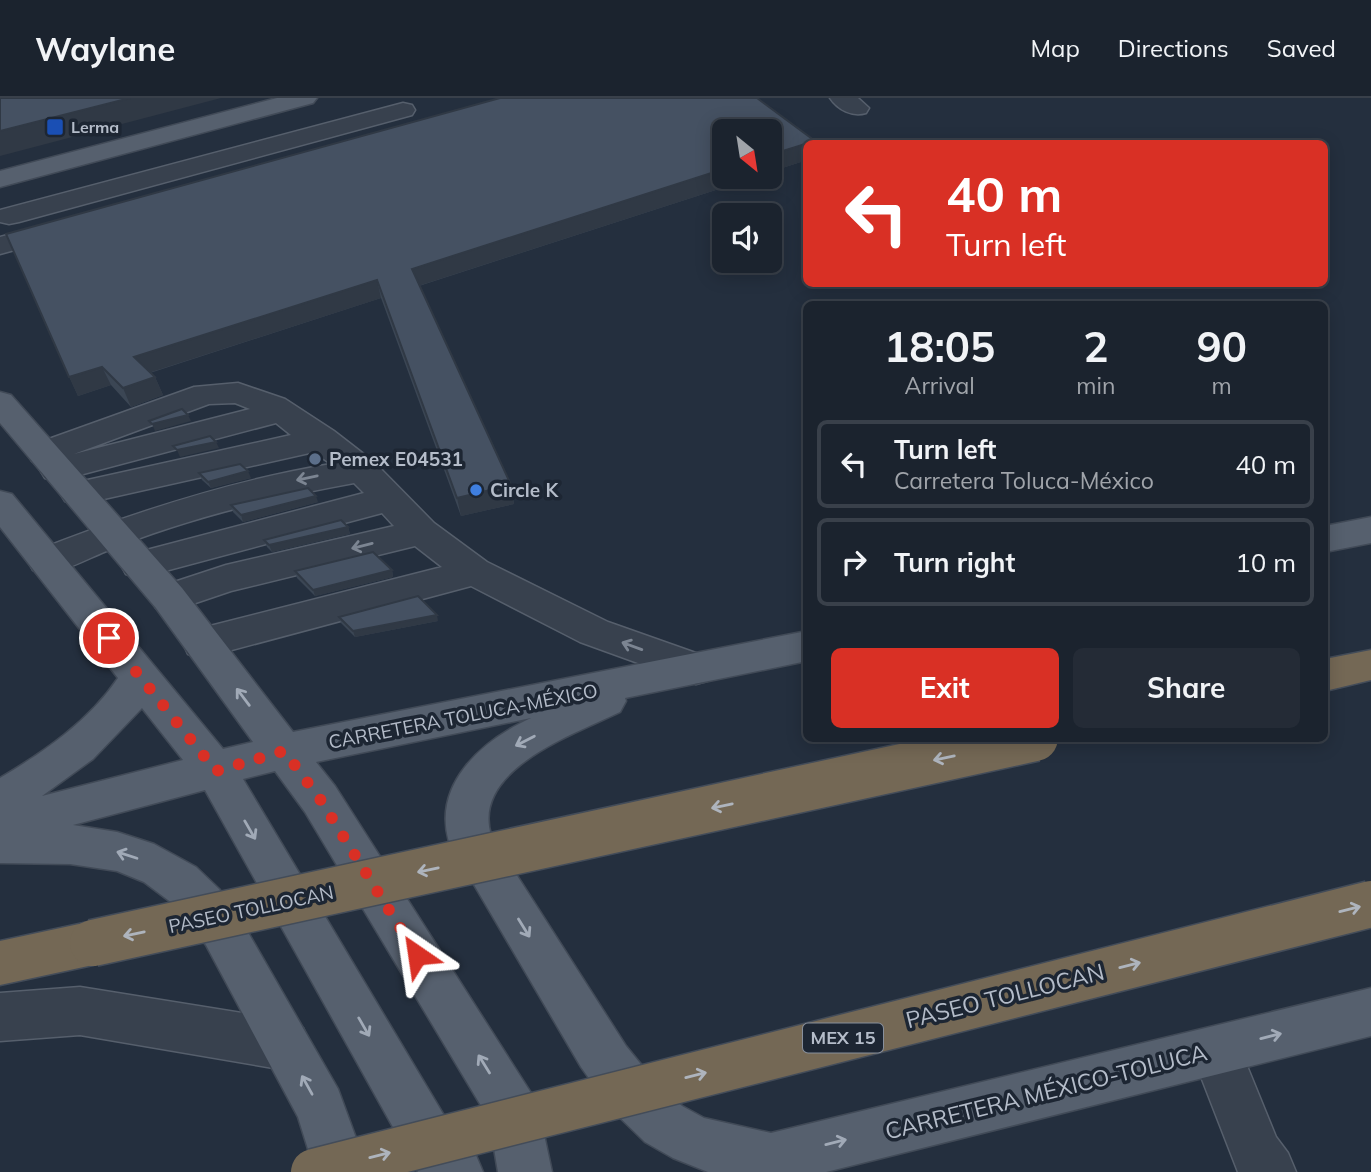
<!DOCTYPE html>
<meta charset="utf-8">
<style>
:root{--surface:#1b232e;--page:#242b36;--text:#f1f3f6;--muted:#a0a4aa;--line:#39404a;--accent:#d93025}
body{margin:0;font-family:Mulish,sans-serif;background:var(--page);color:var(--text);height:100vh;display:flex;flex-direction:column;font-size:26px;white-space:nowrap}
*{box-sizing:border-box;margin:0}
p{font-size:23px;color:var(--muted)}
.icon{flex:none;width:38px;height:38px;fill:none;stroke:currentColor;stroke-width:2;stroke-linecap:round;stroke-linejoin:round}
.map{position:relative;flex:1;overflow:hidden}
.sheet{position:absolute;left:803px;top:203px;width:525px;height:441px;display:flex;flex-direction:column;background:var(--surface);border-radius:10px;box-shadow:0 4px 18px #0003,0 0 0 2px var(--line)}
.sheet>*{flex:none}
.banner{position:absolute;left:803px;top:42px;width:525px;height:147px;border-radius:10px;box-shadow:0 4px 18px #0003,0 0 0 2px var(--line);background:#d93025;color:#fff;overflow:hidden}
.needle{width:46px;rotate:150deg}
.fabs{position:absolute;left:712px;top:21px;display:grid;gap:14px}
.fabs a{display:grid;place-items:center;width:70px;height:70px;border-radius:10px;background:var(--surface);box-shadow:0 4px 18px #0003,0 0 0 2px var(--line);font-size:35px}
.pin{position:absolute;display:grid;place-items:center;width:60px;height:60px;color:#fff;margin:-30px;border:4px solid #fff;border-radius:50%;box-shadow:0 2px 7px #0007}
.me{position:absolute;width:77px;margin:-38px;rotate:328deg;stroke-linejoin:round;filter:drop-shadow(0 0 5px #0008)}
.turn{display:flex;align-items:center;gap:24px;height:147px;padding:0 28px;font-size:32px}
.turn .icon{width:91px;height:91px;stroke-width:2.5}
.turn b{display:block;font-size:49px;line-height:60px}
.eta{display:flex;justify-content:space-evenly;align-items:center;height:119px;text-align:center}
.eta b{font-size:42px;font-weight:700;line-height:49px}
.cta{display:flex;gap:14px;margin-top:auto;padding:14px 28px}
.cta a{flex:1;height:80px;border-radius:10px;background:var(--accent);color:#fff;font-size:28px;font-weight:700;line-height:80px;text-align:center}
.cta a+a{background:var(--page);color:var(--text)}
ul{padding:0;list-style:none}
li{display:flex;align-items:center;gap:21px;height:88px;margin:0 14px 10px;padding:0 14px;border:4px solid var(--line);border-radius:10px}
li div{flex:1}
li b{display:block;font-size:26px}
li em{font-style:normal}
header{display:flex;align-items:center;gap:42px;box-sizing:border-box;height:98px;padding:0 35px;background:var(--surface);border-bottom:2px solid var(--line)}
header strong{font-size:33px}
nav{display:flex;gap:38px;margin-inline-start:auto;font-size:24px}
.map>svg:first-child{display:block}
.lines{fill:none;stroke-linecap:round;stroke-linejoin:round}
.minor-casing{stroke:#565f6c;stroke-width:3}
.major-casing{stroke:#414a57;stroke-width:3}
.highway-casing{stroke:#434c59;stroke-width:3}
.minor{fill:#38414e;fill-rule:evenodd}
.major{fill:#56606e;fill-rule:evenodd}
.highway{fill:#746855;fill-rule:evenodd}
.highway-bridge-casing{stroke:#434c59;stroke-width:49;stroke-linecap:butt}
.highway-bridge{stroke:#746855;stroke-width:46}
.wall{fill:#3b4654}
.shaded-wall{fill:#303945}
.building{fill:#455162;stroke:#303945;stroke-width:2}
.oneway{stroke:#7c8592}
.oneway2{stroke:#a1aab7}
.oneway3{stroke:#aeb4bd}
.route{stroke:#d93025;stroke-width:12;stroke-dasharray:0 21.6}
.transit-dot{fill:#1a4fb4;stroke:#1d2633;stroke-width:2.5}
.service-dot{fill:#5c6f8a;stroke:#1d2633;stroke-width:2.5}
.shop-dot{fill:#3f7fe0;stroke:#1d2633;stroke-width:2.5}
.labels{text-anchor:middle;stroke-width:7;stroke-linejoin:round;paint-order:stroke}
.far-poi-label{font-size:16px;font-weight:bold;fill:#b4bcc9;stroke:#1d2633;text-anchor:start}
.shield{fill:#1d2633;stroke:#878f9c;stroke-width:2}
.shield-label{font-size:18px;font-weight:bold;fill:#b4bcc9}
.poi-label{font-size:19px;font-weight:bold;fill:#b4bcc9;stroke:#1d2633;text-anchor:start}
.street-label{font-size:19px;fill:#b4bcc9;stroke:#1d2633}
.near-street-label{font-size:23px;fill:#b4bcc9;stroke:#1d2633}
</style>
<header>
<strong>Waylane</strong>
<nav><a>Map</a><a>Directions</a><a>Saved</a></nav>
</header>
<div class="map">
<svg width="1371" height="1074" viewBox="0 0 1371 1074">
<rect width="100%" height="100%" fill="#242f3e"/>
<g class="lines">
<defs>
<g id="minor">
<path d="M830,0H858L869,10L866,15C852,19 838,12 830,0Z"/>
<path d="M403,5L412,7L415,12L412,17L19,124L9,126L0,124V112Z"/>
<path d="M59,123L69,125L73,131L69,137L0,156V139Z"/>
<path d="M238,285L285,301L334,333L374,364L434,425L487,464L608,524L710,560L716,571L710,582L696,586L580,544L471,488L202,560L188,556L183,545L188,534L202,530L442,469L415,448L231,493L169,514L156,510L150,500L156,490L226,467L394,428L382,415L139,480L126,476L121,467L126,458L139,454L364,395L354,385C270,400 184,421 104,454C82,463 57,479 33,472L28,463L33,454C129,416 229,383 331,366L314,354L77,407L65,403L60,395L65,387L291,337L276,325L57,383L45,380L40,372L44,366L32,363L27,355L32,347L194,289ZM235,305L250,311L74,356L209,306Z"/>
<path d="M80,889L285,922L303,930L310,947L303,964L285,972L80,937L0,943V895Z"/>
<path d="M1216,928L1234,936L1276,1039L1288,1055L1296,1074H1238L1191,953L1198,936Z"/>
</g>
<g id="major">
<path d="M277,0H317L313,5L0,89V73Z"/>
<path d="M0,294L11,297L182,490L293,634L807,533V563L625,600L626,603L620,614C575,636 471,671 491,737L626,948L657,986L682,1008L704,1020L771,1035L1371,890V938L826,1074H708L673,1060L645,1044L610,1010L581,969L449,744C432,685 483,642 531,620L316,664L335,688L531,995L539,1013L552,1074H498L489,1021L305,714L275,673L243,681L461,1046L475,1055L483,1074H418L205,692L73,727L117,734L154,746L196,769L219,791L238,817L338,991L360,1051L362,1074H308V1051L298,1019L206,847L176,808L144,784L117,773L70,766L0,765V680C44,654 89,623 118,580L0,429V393L12,396L223,651L253,644L156,510L0,325ZM142,610L183,662L42,698L93,661Z"/>
<path d="M1371,419V445L1325,454V428Z"/>
</g>
<g id="highway">
<path d="M1371,552V582L1325,593V561Z"/>
<path d="M93,823L110,830L116,845L110,860L93,867L0,887V843Z"/>
</g>
</defs>
<use href="#minor" class="minor-casing"/>
<use href="#major" class="major-casing"/>
<use href="#highway" class="highway-casing"/>
<use href="#minor" class="minor"/>
<use href="#major" class="major"/>
<use href="#highway" class="highway"/>
<defs>
<g id="highway-bridge">
<path d="M93,845L1035,640"/>
<path d="M314,1074L1371,806"/>
</g>
</defs>
<use href="#highway-bridge" class="highway-bridge-casing"/>
<use href="#highway-bridge" class="highway-bridge"/>
</g>
<g class="wall">
<path d="M500,0H757L815,43V46H807V62L770,74V33H724V79H756L419,188L511,387L514,406L461,418L381,200L150,275L155,279L163,297L131,309L111,287L78,298L6,136Z"/>
<path d="M199,375L251,380L211,390L202,382Z"/>
<path d="M318,404L243,424L233,414L231,407Z"/>
<path d="M348,429L350,436L272,454L267,449L264,442Z"/>
<path d="M392,472L393,479L315,498L297,480L295,473Z"/>
<path d="M339,519L438,523L355,539L341,525Z"/>
</g>
<g class="shaded-wall">
<path d="M130,0H221L0,58V33Z"/>
<path d="M815,43V46H807V62L770,74V57Z"/>
<path d="M724,71V79H756L415,189L412,171Z"/>
<path d="M377,182L381,200L142,277L134,259Z"/>
<path d="M102,269L111,287L78,298L69,279Z"/>
<path d="M155,279L163,297L131,309L123,290Z"/>
<path d="M188,317L191,323L155,333L152,326Z"/>
<path d="M216,344L219,350L180,359L177,352Z"/>
<path d="M248,373L251,380L211,390L208,384Z"/>
<path d="M511,387L514,406L461,418L457,400Z"/>
<path d="M316,398L318,404L243,424L241,417Z"/>
<path d="M348,429L350,436L272,454L269,447Z"/>
<path d="M392,472L393,479L315,498L313,492Z"/>
<path d="M437,517L438,523L355,539L353,533Z"/>
</g>
<g class="building">
<path d="M0,0H130L0,33Z"/>
<path d="M500,0H757L815,43L770,57V33H724V71L412,171L511,387L457,400L377,182L134,259L155,279L123,290L102,269L69,279L6,136Z"/>
<path d="M182,311L188,317L152,326L149,323Z"/>
<path d="M210,338L216,344L177,352L173,348Z"/>
<path d="M240,366L248,373L208,384L199,375Z"/>
<path d="M308,390L316,398L241,417L231,407Z"/>
<path d="M341,422L348,429L269,447L264,442Z"/>
<path d="M373,454L392,472L313,492L295,473Z"/>
<path d="M418,498L437,517L353,533L339,519Z"/>
</g>
<defs><path id="oneway-shaft" d="M-6 0H5M1.5-3L5.5 0L1.5 3" fill="none" stroke-width="1.6" stroke-linecap="round" stroke-linejoin="round" transform="scale(1.75)"/></defs>
<g class="oneway">
<use href="#oneway-shaft" transform="translate(307 380) rotate(168)"/>
<use href="#oneway-shaft" transform="translate(362 448) rotate(166)"/>
<use href="#oneway-shaft" transform="translate(632 548) rotate(-160)"/>
</g>
<g class="oneway2">
<use href="#oneway-shaft" transform="translate(243 599) rotate(-127)"/>
<use href="#oneway-shaft" transform="translate(525 643) rotate(153)"/>
<use href="#oneway-shaft" transform="translate(250 732) rotate(60)"/>
<use href="#oneway-shaft" transform="translate(127 757) rotate(-162)"/>
<use href="#oneway-shaft" transform="translate(524 830) rotate(58)"/>
<use href="#oneway-shaft" transform="translate(364 929) rotate(60)"/>
<use href="#oneway-shaft" transform="translate(1271 938) rotate(-14)"/>
<use href="#oneway-shaft" transform="translate(484 966) rotate(-122)"/>
<use href="#oneway-shaft" transform="translate(307 987) rotate(-119)"/>
<use href="#oneway-shaft" transform="translate(836 1044) rotate(-14)"/>
</g>
<g class="oneway3">
<use href="#oneway-shaft" transform="translate(944 660) rotate(168)"/>
<use href="#oneway-shaft" transform="translate(722 708) rotate(168)"/>
<use href="#oneway-shaft" transform="translate(428 772) rotate(168)"/>
<use href="#oneway-shaft" transform="translate(1350 811) rotate(-14)"/>
<use href="#oneway-shaft" transform="translate(134 836) rotate(168)"/>
<use href="#oneway-shaft" transform="translate(1130 867) rotate(-14)"/>
<use href="#oneway-shaft" transform="translate(696 977) rotate(-14)"/>
<use href="#oneway-shaft" transform="translate(380 1057) rotate(-14)"/>
</g>
<g class="lines">
<path class="route" d="M109,540L216,673L284,653L320,701L417,857"/>
</g>
<rect class="transit-dot" x="46" y="20" width="18" height="18" rx="3.5"/>
<circle class="service-dot" cx="315" cy="361" r="7"/>
<circle class="shop-dot" cx="476" cy="392" r="7"/>
<g class="labels">
<g class="far-poi-label">
<text x="71" y="35">Lerma</text>
</g>
<rect class="shield" x="803" y="925.5" width="80" height="29" rx="5"/>
<g class="shield-label">
<text x="843" y="946">MEX 15</text>
</g>
<g class="poi-label">
<text x="329" y="368">Pemex E04531</text>
<text x="490" y="399">Circle K</text>
</g>
<g class="street-label">
<text transform="translate(463 618) rotate(-11)" y="7">CARRETERA TOLUCA-MÉXICO</text>
<text transform="translate(251 811) rotate(-12)" y="7">PASEO TOLLOCAN</text>
</g>
<g class="near-street-label">
<text transform="translate(1005 898) rotate(-14)" y="8">PASEO TOLLOCAN</text>
<text transform="translate(1046 994) rotate(-14)" y="8">CARRETERA MÉXICO-TOLUCA</text>
</g>
</g>
</svg>
<div class="fabs">
<a><svg class="needle" viewBox="-14 -14 28 28"><path d="M0-13l5 13h-10z" fill="#e53935"/><path d="M0 13l5-13h-10z" fill="#a0a4aa"/></svg></a>
<a><svg class="icon" aria-label="sound" viewBox="0 0 24 24"><path d="M4 9h4l5-4v14l-5-4H4zM17 9q2 3 0 6"/></svg></a>
</div>
<div class="pin" style="left:109px;top:540px;background:#d93025"><svg class="icon" aria-label="arrive" viewBox="0 0 24 24"><path d="M6 21V4h12l-3 4 3 4H6"/></svg></div>
<svg class="me" style="left:417px;top:857px" viewBox="-20 -20 40 40"><path d="M0-17L14 15 0 8-14 15z" fill="#d93025" stroke="#fff" stroke-width="4"/></svg>
<div class="banner">
<div class="turn"><svg class="icon" aria-label="left" viewBox="0 0 24 24"><path d="M17 20v-9H6M10 6l-5 5 5 5"/></svg><div><b>40 m</b>Turn left</div></div>
</div>
<section class="sheet">
<div class="eta">
<div><b>18:05</b><p>Arrival</p></div>
<div><b>2</b><p>min</p></div>
<div><b>90</b><p>m</p></div>
</div>
<ul>
<li><svg class="icon" aria-label="left" viewBox="0 0 24 24"><path d="M17 20v-9H6M10 6l-5 5 5 5"/></svg><div><b>Turn left</b><p>Carretera Toluca-México</p></div><em>40 m</em></li>
<li><svg class="icon" aria-label="right" viewBox="0 0 24 24"><path d="M7 20v-9h11M14 6l5 5-5 5"/></svg><div><b>Turn right</b></div><em>10 m</em></li>
</ul>
<div class="cta"><a>Exit</a><a>Share</a></div>
</section>
</div>
